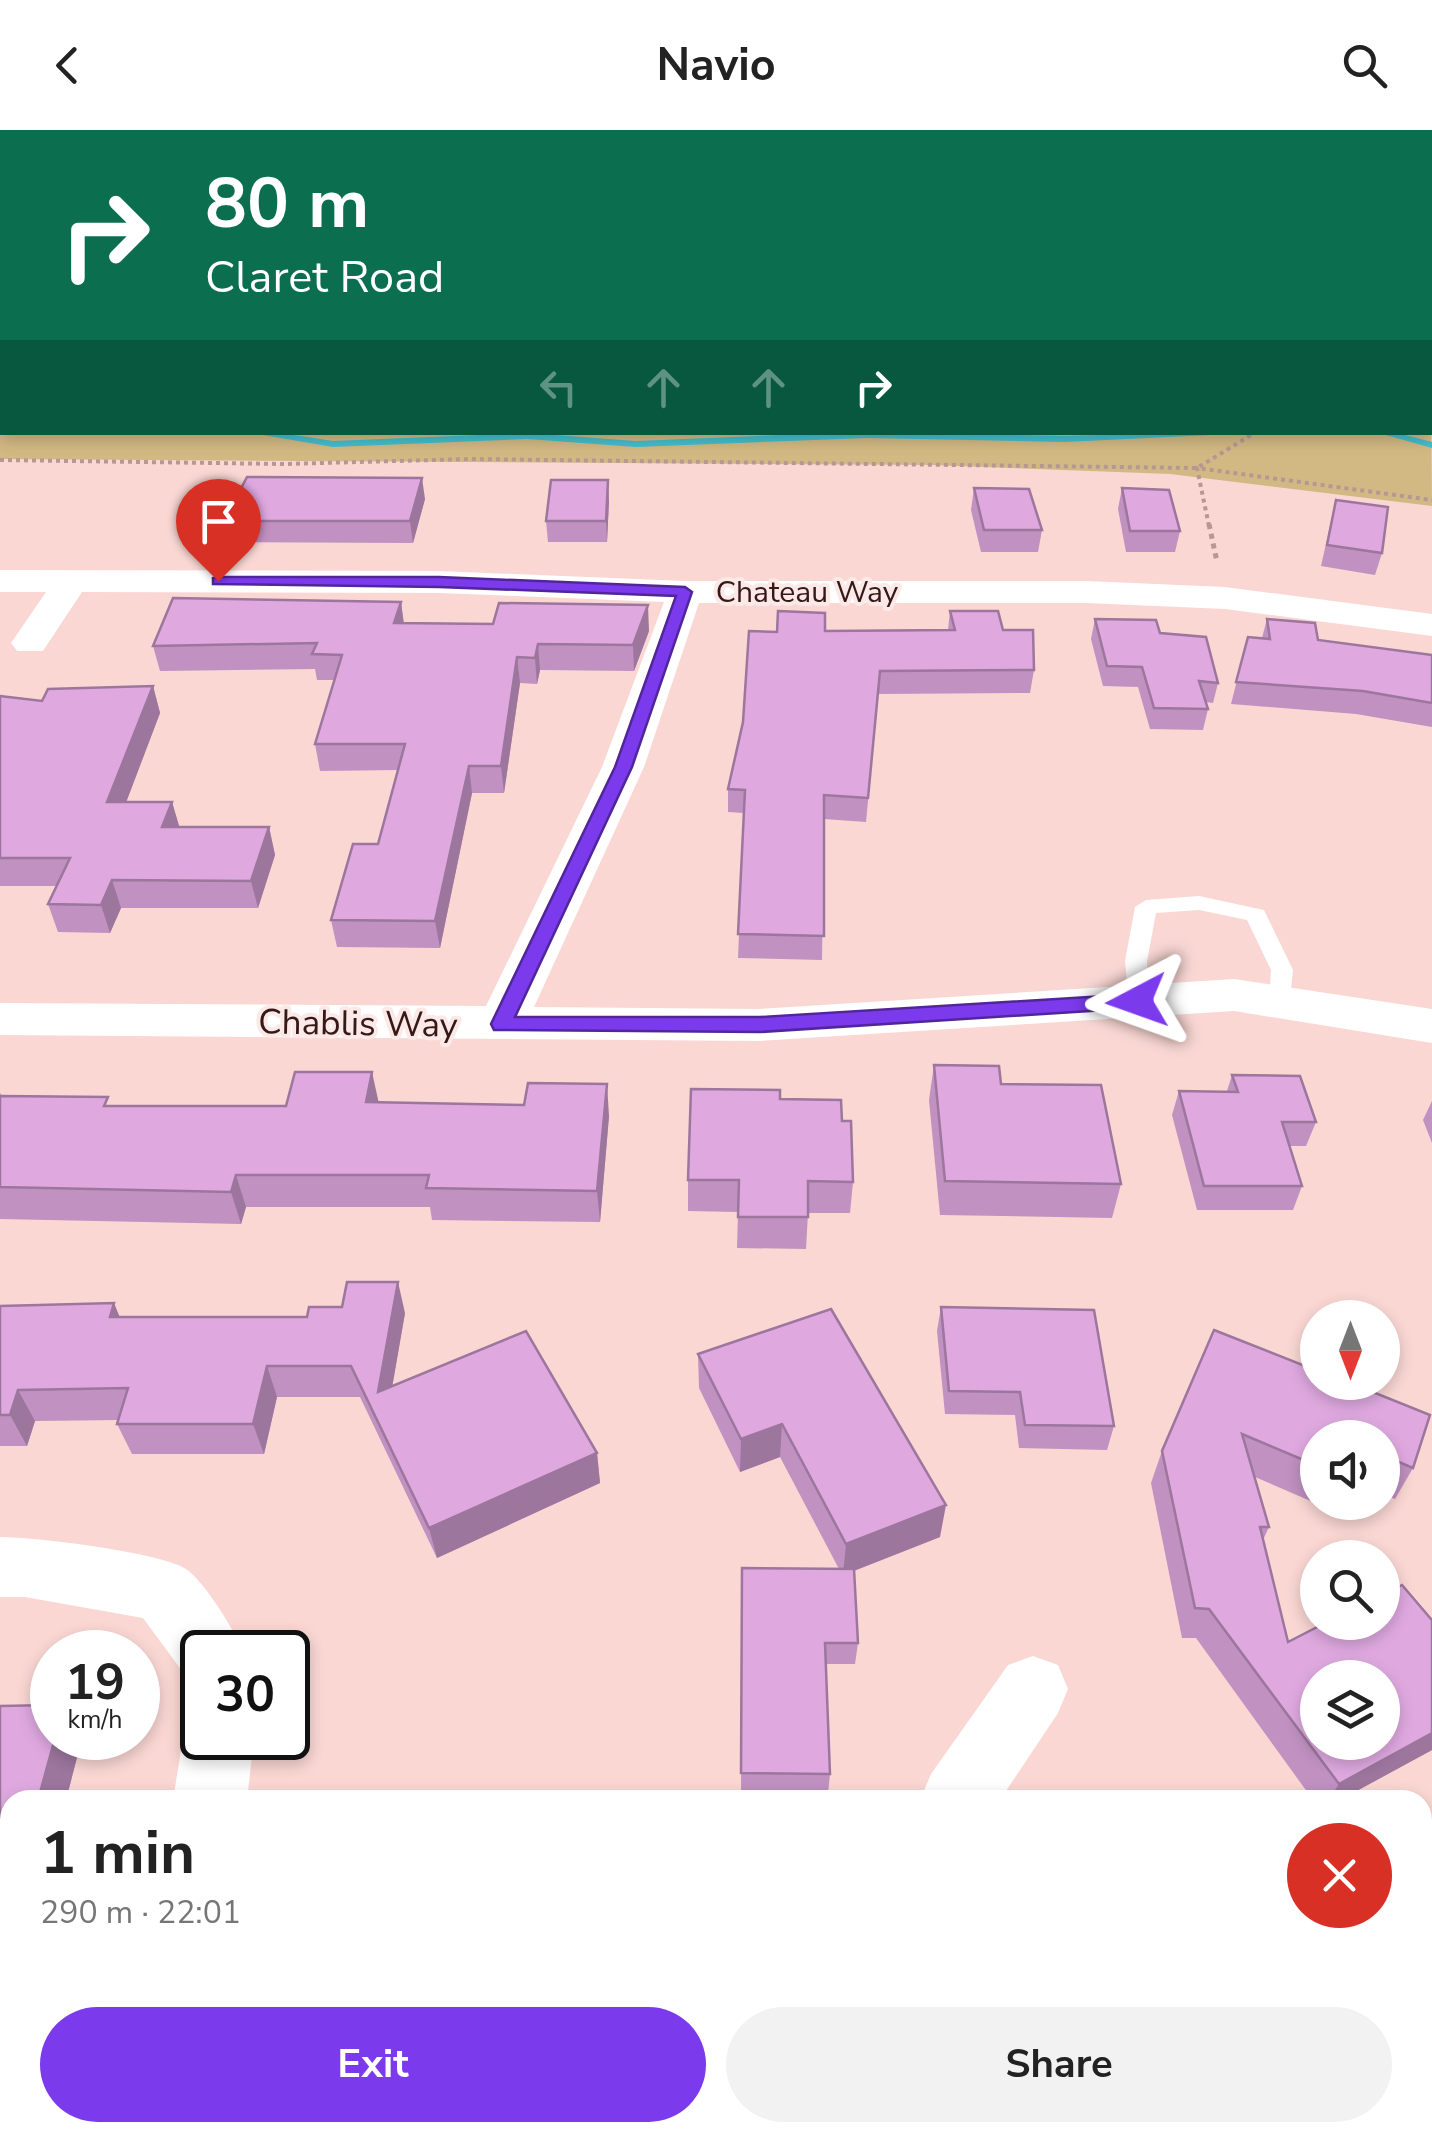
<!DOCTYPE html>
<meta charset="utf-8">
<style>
:root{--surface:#fff;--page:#f2f2f2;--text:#222;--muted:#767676;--accent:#7c3aed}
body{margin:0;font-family:"Nunito Sans",sans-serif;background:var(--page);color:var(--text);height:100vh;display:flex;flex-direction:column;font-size:38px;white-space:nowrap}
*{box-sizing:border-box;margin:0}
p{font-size:32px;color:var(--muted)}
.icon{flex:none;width:55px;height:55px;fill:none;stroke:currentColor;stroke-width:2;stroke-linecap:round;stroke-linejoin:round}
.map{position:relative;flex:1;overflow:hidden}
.drawer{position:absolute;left:0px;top:1660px;width:1432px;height:352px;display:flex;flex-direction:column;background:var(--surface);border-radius:30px 30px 0 0;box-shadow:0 5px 15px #0003}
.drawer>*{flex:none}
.hud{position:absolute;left:0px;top:0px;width:1432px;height:305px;box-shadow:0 5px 15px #0003;background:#0b6e4f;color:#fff;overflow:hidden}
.needle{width:65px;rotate:180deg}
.controls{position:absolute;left:1300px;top:1170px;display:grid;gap:20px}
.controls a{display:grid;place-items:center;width:100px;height:100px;border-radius:50%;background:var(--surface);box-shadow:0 5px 15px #0003;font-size:50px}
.speed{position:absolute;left:30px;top:1500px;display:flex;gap:20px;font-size:50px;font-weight:700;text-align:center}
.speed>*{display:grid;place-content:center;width:130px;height:130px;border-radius:50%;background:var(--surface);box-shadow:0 5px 15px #0003;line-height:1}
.speed small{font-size:25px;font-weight:400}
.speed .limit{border:5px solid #111;border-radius:15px;background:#fff;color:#111}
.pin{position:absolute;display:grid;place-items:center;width:85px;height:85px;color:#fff;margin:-102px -42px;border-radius:50% 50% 50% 0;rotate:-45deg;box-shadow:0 0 10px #0007}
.pin .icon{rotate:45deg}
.me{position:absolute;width:110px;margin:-55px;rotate:266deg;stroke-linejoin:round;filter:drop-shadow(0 0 8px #0008)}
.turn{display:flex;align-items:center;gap:35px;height:210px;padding:0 40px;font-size:45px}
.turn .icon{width:130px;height:130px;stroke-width:2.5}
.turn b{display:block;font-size:70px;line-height:85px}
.lanes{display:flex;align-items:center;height:95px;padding:0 40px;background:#0003;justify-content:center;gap:50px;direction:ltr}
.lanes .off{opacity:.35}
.round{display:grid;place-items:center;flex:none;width:105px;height:105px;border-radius:52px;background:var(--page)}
.summary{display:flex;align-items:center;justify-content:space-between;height:170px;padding:0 40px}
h1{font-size:60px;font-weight:700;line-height:75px}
.primary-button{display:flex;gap:20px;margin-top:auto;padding:20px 40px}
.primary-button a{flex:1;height:115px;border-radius:60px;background:var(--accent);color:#fff;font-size:40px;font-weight:700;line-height:115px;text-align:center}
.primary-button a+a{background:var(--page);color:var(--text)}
header{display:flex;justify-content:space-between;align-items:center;height:130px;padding:0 40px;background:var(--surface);font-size:45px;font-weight:700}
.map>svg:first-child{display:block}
.green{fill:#d2b984}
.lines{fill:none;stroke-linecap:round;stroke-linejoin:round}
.stream{fill:#43becd;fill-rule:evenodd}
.path-far1{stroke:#b89793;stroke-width:4;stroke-dasharray:4 4;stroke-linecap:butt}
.path{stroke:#b89793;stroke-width:5;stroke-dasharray:5 5;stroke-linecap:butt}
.lane{fill:#fff;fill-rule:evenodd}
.street{fill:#fff;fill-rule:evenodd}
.wall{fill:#c091c1;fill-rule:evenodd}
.shaded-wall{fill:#9c769d}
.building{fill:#dfa9e0;stroke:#9c769d;stroke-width:2.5;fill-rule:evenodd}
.route{fill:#7c3aed;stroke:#51269a;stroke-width:2.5}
.labels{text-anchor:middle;stroke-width:8;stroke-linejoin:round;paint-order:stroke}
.far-street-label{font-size:30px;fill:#361816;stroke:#fbe9e7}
.street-label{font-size:35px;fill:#361816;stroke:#fbe9e7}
</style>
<header><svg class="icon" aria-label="back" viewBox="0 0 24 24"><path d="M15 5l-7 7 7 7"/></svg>Navio<svg class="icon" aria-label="search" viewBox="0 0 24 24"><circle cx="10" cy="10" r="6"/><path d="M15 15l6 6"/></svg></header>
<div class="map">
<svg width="1432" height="2011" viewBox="0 0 1432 2011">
<rect width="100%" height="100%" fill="#fad7d3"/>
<path class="green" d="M0,53L2,302H1430V104L1432,376L1170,344L931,335L0,329Z"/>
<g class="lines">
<g class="stream">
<rect x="0" y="216" width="2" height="6"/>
<path d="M245,302H275L333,311L527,303L636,311L852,302L1065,306L1215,302L1210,305L1065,312L867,308L636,317L527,309L333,317Z"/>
<path d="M1375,302H1394L1432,312V318Z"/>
</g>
<g class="path-far1">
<path d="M0,330L284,334L470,329L1197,338L1256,302"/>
<path d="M1209,396L1197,338L1432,370"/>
</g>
<path class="path" d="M1209,394L1217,432"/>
<path class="lane" d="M1199,766L1264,780L1293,840L1289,877L1281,880L1269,872L1271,840L1247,790L1199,780L1156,783L1147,831L1149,871L1137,879L1129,876L1125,831L1135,777L1146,770Z"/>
<g class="street">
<rect x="0" y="51" width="2" height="14"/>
<rect x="1430" y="175" width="2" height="16"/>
<path d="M0,440L439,441L685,451H1087L1225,457L1432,484V506L1225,479L1087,473H699L644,637L534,877L760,879L1234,849L1432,879V913L1234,881L760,911L0,905V873L486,876L602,637L664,472L439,463L82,462L43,521H17L11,513L46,462H0Z"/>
<path d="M0,1407C34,1407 160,1422 186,1439C205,1452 235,1501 243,1522H202V1552L185,1545L143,1488L25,1467H0Z"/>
<path d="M1033,1526L1058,1535L1068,1559L1058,1583L1000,1670H920L931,1644L1008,1535Z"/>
<path d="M202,1580V1608H254L247,1670H173L183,1608L194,1583Z"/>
<path d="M101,2002H185L184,2011H100Z"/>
<path d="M898,2002H982L983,2011H899Z"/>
</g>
</g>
<g class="wall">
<path d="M1370,0H1432V78L1430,76V2H1373Z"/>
<path d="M974,358L1042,400L1038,422H981L971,380Z"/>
<path d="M1122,358L1180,401L1175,422H1126L1118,379Z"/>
<path d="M425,369L413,413L228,412L224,391Z"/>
<path d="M1336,370L1382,423L1375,445L1321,436Z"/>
<path d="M609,371L607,412H548L546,391Z"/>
<path d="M401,472L404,493L649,501L634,541L540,540L537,554L520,553L504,663H472L440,818L337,817L331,790L378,714L398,640L320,641L315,614L334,550H317L315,539L160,541L153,516Z"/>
<path d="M950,481L1003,500L1034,540L1030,563L878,564L866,692L824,689L822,830L738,828L744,683L728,682V659L825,501L948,500Z"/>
<path d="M1095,489L1218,553L1213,573L1206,572L1208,579L1203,600L1150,599L1138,557L1103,556L1091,509Z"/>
<path d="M1267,489L1318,510L1432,525V597L1356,584L1231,574L1248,507L1262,508Z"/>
<path d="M153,556L160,583L126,672H172L179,697H269L275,725L258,778H121L110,803L58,802L48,774L56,756H0V566L42,571Z"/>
<path d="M934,935L1001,954L1121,1054L1112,1088L940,1085L929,970Z"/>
<path d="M1232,945L1316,992L1306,1016H1289L1302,1056L1293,1080H1197L1172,985L1179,961H1227Z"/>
<path d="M0,963L2,966L111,976H286L379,973L609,986L600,1092L432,1090L430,1077H246L241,1094L0,1089Z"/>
<path d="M780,969L842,991L853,1052L850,1083H808L806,1119L737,1118L738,1082L688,1081V1050Z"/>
<path d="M1432,971V1013L1423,990Z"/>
<path d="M0,1176L120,1187H307L405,1183L392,1256L597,1323L600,1353L437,1428L360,1267H277L264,1324H132L117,1294L119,1290L35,1291L27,1316H0Z"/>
<path d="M941,1177L1114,1296L1107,1320L1019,1318L1015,1285L945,1284L937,1201Z"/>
<path d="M1214,1200L1318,1241V1252H1348L1430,1285L1413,1338L1395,1369L1382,1364V1308H1318V1372H1359L1350,1388L1255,1347L1269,1397L1263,1410L1288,1512L1327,1492H1382V1465L1402,1455L1431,1489H1432V1620L1340,1670H1313L1196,1508H1182L1151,1353L1162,1321ZM1318,1548H1382V1612H1318Z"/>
<path d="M698,1224L940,1407L854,1441L858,1513L855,1534H826L830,1644L828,1664L741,1663L742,1438L839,1439L780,1327L740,1342L699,1258Z"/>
<path d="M0,1576L52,1608H82L66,1670H10V1766H0Z"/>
<path d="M1046,2002H1230L1232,2011H1047Z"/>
</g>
<g class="shaded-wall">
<path d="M422,348L425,369L413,413L410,391Z"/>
<path d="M608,350L609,371L607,412L606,391Z"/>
<path d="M401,472L404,497L394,493Z"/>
<path d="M648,475L649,501L634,541L633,515Z"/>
<path d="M538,514L540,540L537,554L535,528Z"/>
<path d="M517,527L520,553L504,663L501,636Z"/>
<path d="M153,556L160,583L116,699L107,672Z"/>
<path d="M469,636L472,663L440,818L435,791Z"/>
<path d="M172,672L180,699L162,697Z"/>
<path d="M269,697L275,725L258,778L251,751Z"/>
<path d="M112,750L121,778L110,803L101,775Z"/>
<path d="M372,942L379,974L366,972Z"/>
<path d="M607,954L609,986L600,1092L597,1061Z"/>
<path d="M236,1045L246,1077L241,1094L231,1062Z"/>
<path d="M398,1152L405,1183L386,1293L378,1262Z"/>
<path d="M114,1173L127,1205L110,1187Z"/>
<path d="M267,1236L277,1267L264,1324L253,1294Z"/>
<path d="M18,1260L35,1291L27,1316L10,1285Z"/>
<path d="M782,1294L780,1327L740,1342L741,1309Z"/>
<path d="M597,1323L600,1353L437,1428L429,1398Z"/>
<path d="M946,1375L940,1407L843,1445L846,1414Z"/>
<path d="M1432,1603V1620L1340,1670H1328L1339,1654Z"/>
<path d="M55,1608H82L66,1670H38Z"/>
<path d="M0,1841L8,1850L0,1878Z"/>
</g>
<g class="building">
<path d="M1389,0H1432V56L1430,54V2H1391Z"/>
<path d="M247,347L422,348L410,391H224Z"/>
<path d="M551,350H608L606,391H546Z"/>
<path d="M974,358L1029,359L1042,400H984Z"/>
<path d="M1122,358L1169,360L1180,401H1130Z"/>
<path d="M1336,370L1388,377L1382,423L1327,415Z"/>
<path d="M173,468L401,472L394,493L493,494L499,473L648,475L633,515L538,514L535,528L517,527L501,636H469L435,791L331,790L353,714H378L405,614H315L342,525L312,524L317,513L153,516Z"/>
<path d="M778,481L825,483V501L955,500L950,481H998L1003,500H1033L1034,540L880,541L868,668L824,665V806L738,804L745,660L728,659L743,592L749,501L777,502Z"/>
<path d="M1095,489L1156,490L1160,503L1206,507L1218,553L1199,551L1208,579L1154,578L1142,537L1107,536Z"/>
<path d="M1267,489L1315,493L1318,510L1432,525V573L1363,561L1236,552L1248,507L1270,509Z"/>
<path d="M153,556L107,672H172L162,697H269L251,751L112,750L101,775L48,774L70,728H0V566L42,571L48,559Z"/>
<path d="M934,935L999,936L1001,954L1101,955L1121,1054L945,1051Z"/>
<path d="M295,942H372L366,972L524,975L528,953L607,954L597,1061L426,1058L429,1045H236L231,1062L0,1057V966L108,967L104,976H286Z"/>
<path d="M1232,945L1300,946L1316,992H1282L1302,1056H1204L1179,961L1238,962Z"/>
<path d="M691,959L780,960V969L841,970L842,991H851L853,1052L808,1051V1087H738L739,1050H688Z"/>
<path d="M347,1152H398L378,1262L526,1201L597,1323L429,1398L351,1236H267L253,1294H117L128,1258L18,1260L10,1285H0V1176L114,1173L110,1187H307L309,1177H342Z"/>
<path d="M941,1177L1094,1180L1114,1296L1025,1295L1020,1262L949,1261Z"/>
<path d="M831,1179L946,1375L846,1414L782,1294L741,1309L698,1224Z"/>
<path d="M1214,1200L1318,1241V1252H1348L1430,1285L1413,1338L1382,1325V1308H1318V1336L1242,1304L1269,1397H1260L1288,1512L1327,1492H1382V1465L1402,1455L1431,1489H1432V1603L1339,1654L1209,1479L1195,1478L1162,1321ZM1318,1548H1382V1612H1318Z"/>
<path d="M742,1438L854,1439L858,1513H825L830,1644L741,1643Z"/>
<path d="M52,1575V1608H55L38,1670H10V1739H0V1576Z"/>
<path d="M1103,2002H1230L1232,2011H1105Z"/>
</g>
<path class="route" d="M218,447H439L685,457L692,462L632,637L515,887H760L1137,864L1147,871L1137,878L760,902L494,900L491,894L615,637L676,466L439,457L213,454V448Z"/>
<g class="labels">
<g class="far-street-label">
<text x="807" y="472">Chateau Way</text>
</g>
<g class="street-label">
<text transform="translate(358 893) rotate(1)" y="12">Chablis Way</text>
</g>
</g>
</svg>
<div class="controls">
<a><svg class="needle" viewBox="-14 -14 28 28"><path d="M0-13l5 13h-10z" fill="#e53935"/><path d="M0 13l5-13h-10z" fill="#767676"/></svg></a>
<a><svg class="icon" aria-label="sound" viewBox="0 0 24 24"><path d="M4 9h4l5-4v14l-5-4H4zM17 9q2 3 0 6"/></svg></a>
<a><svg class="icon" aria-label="search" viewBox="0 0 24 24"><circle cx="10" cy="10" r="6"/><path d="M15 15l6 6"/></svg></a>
<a><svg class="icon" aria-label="layers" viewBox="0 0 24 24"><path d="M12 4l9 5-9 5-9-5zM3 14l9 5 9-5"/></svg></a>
</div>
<div class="speed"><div>19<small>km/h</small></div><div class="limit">30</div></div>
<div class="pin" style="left:218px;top:451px;background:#d93025"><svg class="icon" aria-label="arrive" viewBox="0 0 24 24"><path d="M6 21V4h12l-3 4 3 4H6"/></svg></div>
<svg class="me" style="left:1137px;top:871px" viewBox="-20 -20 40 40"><path d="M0-17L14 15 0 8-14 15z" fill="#7c3aed" stroke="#fff" stroke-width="4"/></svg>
<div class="hud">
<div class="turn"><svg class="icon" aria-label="right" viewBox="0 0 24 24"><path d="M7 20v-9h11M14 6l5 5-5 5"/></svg><div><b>80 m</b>Claret Road</div></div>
<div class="lanes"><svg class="icon off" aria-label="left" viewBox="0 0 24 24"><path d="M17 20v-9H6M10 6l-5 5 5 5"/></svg><svg class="icon off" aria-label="ahead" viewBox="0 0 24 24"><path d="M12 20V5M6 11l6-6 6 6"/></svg><svg class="icon off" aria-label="ahead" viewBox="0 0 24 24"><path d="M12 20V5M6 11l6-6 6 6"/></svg><svg class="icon" aria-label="right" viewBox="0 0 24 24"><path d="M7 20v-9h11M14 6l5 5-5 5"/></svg></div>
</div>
<section class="drawer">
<div class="summary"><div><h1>1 min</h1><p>290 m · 22:01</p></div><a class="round" style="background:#d93025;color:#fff"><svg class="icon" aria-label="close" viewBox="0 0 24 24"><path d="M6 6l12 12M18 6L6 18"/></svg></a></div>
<div class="primary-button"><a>Exit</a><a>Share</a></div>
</section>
</div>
